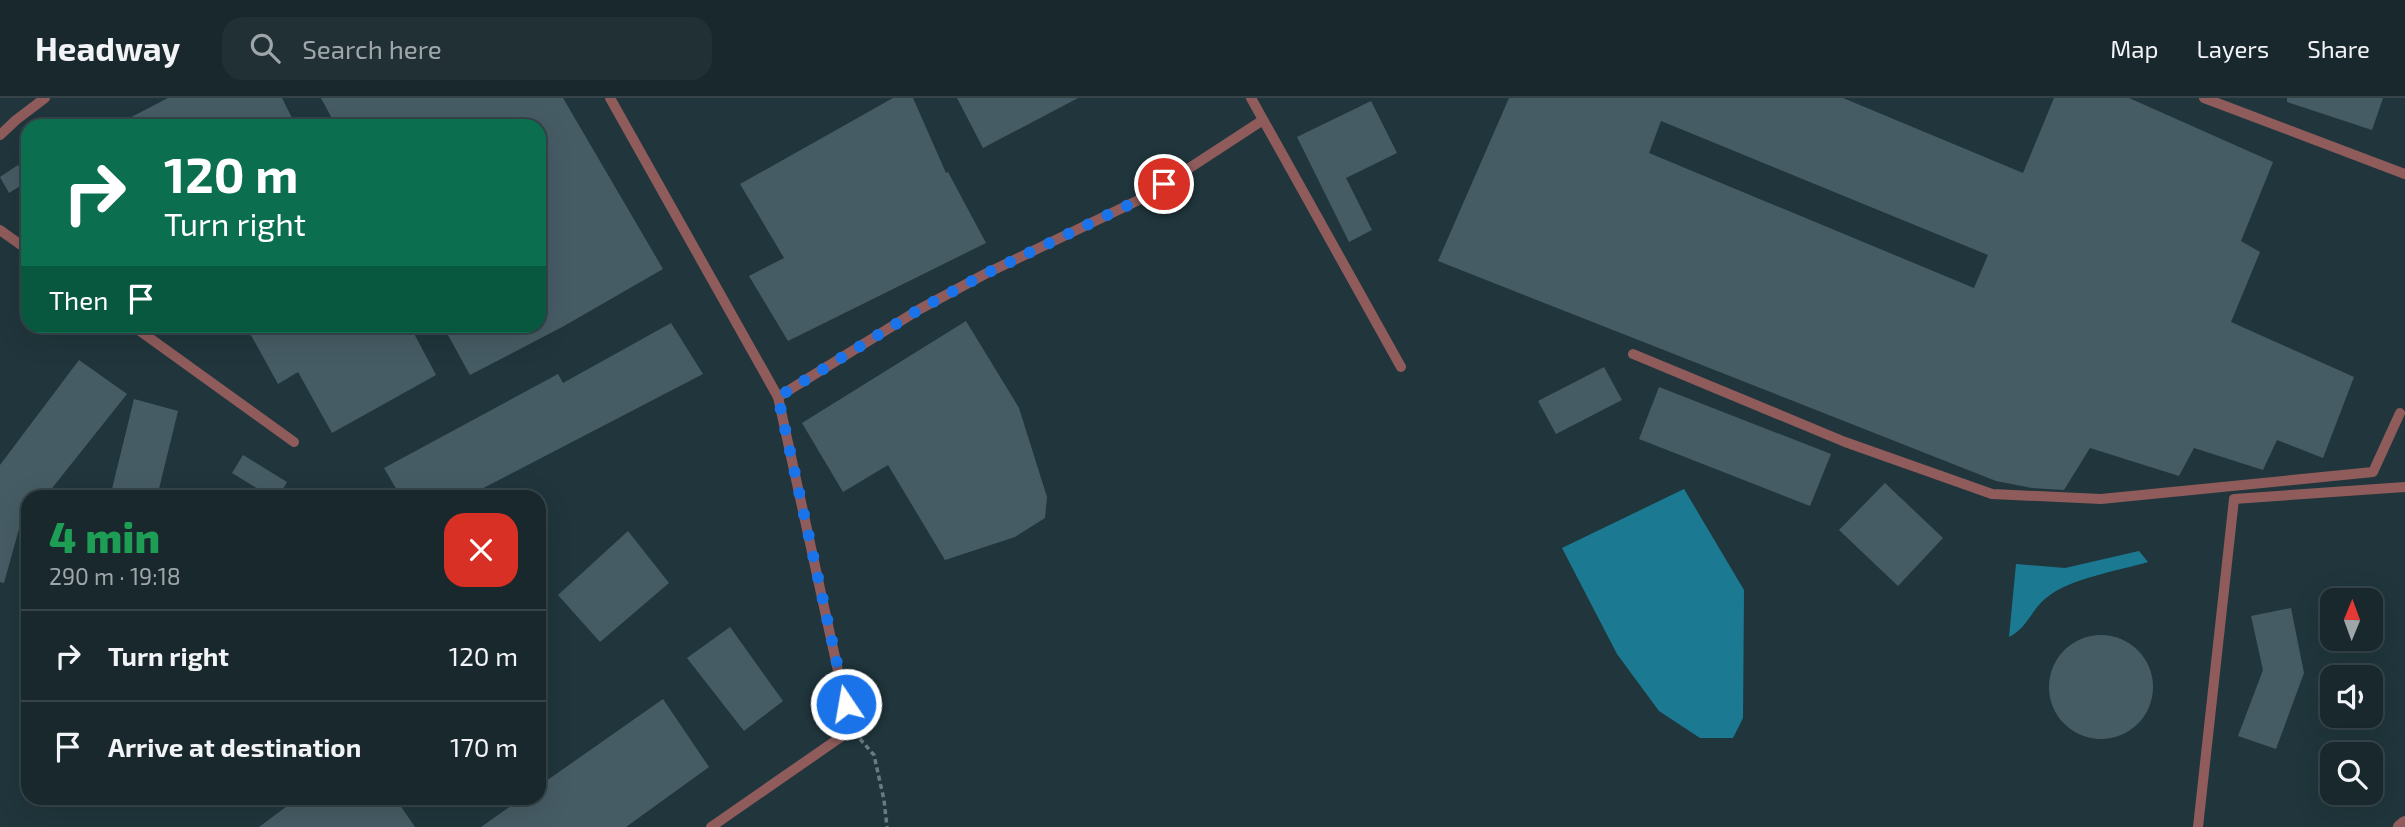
<!DOCTYPE html>
<meta charset="utf-8">
<style>
:root{--surface:#18282d;--page:#213035;--text:#f1f3f6;--muted:#9fa6aa;--line:#364449}
body{margin:0;font-family:"Exo 2",sans-serif;background:var(--page);color:var(--text);height:100vh;display:flex;flex-direction:column;font-size:26px;white-space:nowrap}
*{box-sizing:border-box;margin:0}
p{font-size:23px;color:var(--muted)}
.icon{flex:none;width:38px;height:38px;fill:none;stroke:currentColor;stroke-width:2;stroke-linecap:round;stroke-linejoin:round}
.map{position:relative;flex:1;overflow:hidden}
.side{position:absolute;left:21px;top:392px;width:525px;height:315px;display:flex;flex-direction:column;background:var(--surface);border-radius:21px;box-shadow:0 7px 28px #0002,0 0 0 2px var(--line)}
.side>*{flex:none}
.banner{position:absolute;left:21px;top:21px;width:525px;height:214px;border-radius:21px;box-shadow:0 7px 28px #0002,0 0 0 2px var(--line);background:#0b6e4f;color:#fff;overflow:hidden}
.needle{width:46px;rotate:1deg}
.fabs{position:absolute;left:2320px;top:490px;display:grid;gap:14px}
.fabs a{display:grid;place-items:center;width:63px;height:63px;border-radius:14px;background:var(--surface);box-shadow:0 7px 28px #0002,0 0 0 2px var(--line);font-size:35px}
.pin{position:absolute;display:grid;place-items:center;width:60px;height:60px;color:#fff;margin:-30px;border:4px solid #fff;border-radius:50%;box-shadow:0 2px 7px #0007}
.me{position:absolute;width:77px;margin:-38px;rotate:348deg;stroke-linejoin:round;filter:drop-shadow(0 0 5px #0008)}
.turn{display:flex;align-items:center;gap:24px;height:147px;padding:0 28px;font-size:32px}
.turn .icon{width:91px;height:91px;stroke-width:2.5}
.turn b{display:block;font-size:49px;line-height:60px}
.then{display:flex;align-items:center;height:66px;padding:0 28px;background:#0003;gap:14px;font-size:26px}
.round{display:grid;place-items:center;flex:none;width:74px;height:74px;border-radius:21px;background:var(--page)}
.summary{display:flex;align-items:center;justify-content:space-between;height:119px;padding:0 28px}
h1{font-size:42px;font-weight:800;line-height:52px;color:#1e9e55}
ul{padding:0;list-style:none}
li{display:flex;align-items:center;gap:21px;height:91px;padding:0 28px;border-top:2px solid var(--line)}
li div{flex:1}
li b{display:block;font-size:26px}
li em{font-style:normal}
header{display:flex;align-items:center;gap:42px;box-sizing:border-box;height:98px;padding:0 35px;background:var(--surface);border-bottom:2px solid var(--line)}
header strong{font-size:33px}
nav{display:flex;gap:38px;margin-inline-start:auto;font-size:24px}
.search{width:490px;height:63px;background:var(--page);display:flex;align-items:center;gap:18px;box-sizing:border-box;padding:0 24px;border-radius:21px;color:var(--muted);font-size:26px}
.map>svg:first-child{display:block}
.water{fill:#1b7a92}
.building{fill:#465c64;fill-rule:evenodd}
.lines{fill:none;stroke-linecap:round;stroke-linejoin:round}
.path{stroke:#6a7c81;stroke-width:3.5;stroke-dasharray:5 3.5;stroke-linecap:butt}
.service{stroke:#8f5c5b;stroke-width:10}
.minor{stroke:#8f5c5b;stroke-width:14}
.route{stroke:#1a73e8;stroke-width:12;stroke-dasharray:0 21.6}
</style>
<header>
<strong>Headway</strong>
<div class="search"><svg class="icon" aria-label="search" viewBox="0 0 24 24"><circle cx="10" cy="10" r="6"/><path d="M15 15l6 6"/></svg>Search here</div>
<nav><a>Map</a><a>Layers</a><a>Share</a></nav>
</header>
<div class="map">
<svg width="2405" height="729" viewBox="0 0 2405 729">
<rect width="100%" height="100%" fill="#20363c"/>
<g class="water">
<path d="M1684,391L1744,492L1743,620L1733,640H1700L1659,613L1617,556L1562,450Z"/>
<path d="M2139,453L2148,464C2118,473 2070,480 2046,500C2031,512 2028,529 2009,539L2016,466L2065,470Z"/>
</g>
<g class="building">
<path d="M168,0H282L296,28H114Z"/>
<path d="M321,0H563L663,171L564,228L470,277L443,228H539V28H336Z"/>
<path d="M893,0H913L946,75L948,74L986,145L788,243L749,178L784,160L740,86Z"/>
<path d="M957,0H1078L983,50Z"/>
<path d="M1509,0H1843L2023,75L2054,0H2129L2273,64L2241,143L2260,154L2231,224L2354,279L2323,360L2277,342L2263,372L2194,350L2179,378L2090,350L2064,392L2032,390L1996,383L1438,163ZM1661,23L1988,157L1974,190L1649,55Z"/>
<path d="M2287,0H2383L2372,32L2287,4Z"/>
<path d="M1371,3L1397,55L1346,80L1372,132L1349,144L1297,39Z"/>
<path d="M18,67L28,83L9,95L0,79Z"/>
<path d="M966,223L1019,310L1047,399L1045,420L1015,439L945,462L888,367L843,394L802,325Z"/>
<path d="M671,225L703,276L466,399H401L384,370L558,276L563,285Z"/>
<path d="M246,228H410L436,277L332,335L298,274L278,286Z"/>
<path d="M79,262L127,296L45,399H28V420L19,431L4,485L0,484V367Z"/>
<path d="M1604,269L1622,302L1556,336L1538,303Z"/>
<path d="M1659,289L1831,356L1810,408L1639,341Z"/>
<path d="M134,301L178,313L157,399H126L111,395Z"/>
<path d="M243,357L287,384L278,399H271L232,375Z"/>
<path d="M1885,385L1943,440L1898,488L1839,432Z"/>
<path d="M628,433L669,485L600,544L558,497Z"/>
<path d="M2291,510L2304,575L2276,651L2238,638L2263,572L2251,518Z"/>
<path d="M730,529L783,603L744,633L687,560Z"/>
<circle cx="2101" cy="589" r="52"/>
<path d="M663,601L709,669L626,729H481L522,700H539V688Z"/>
<path d="M298,700H395L415,729H259Z"/>
</g>
<g class="lines">
<path class="path" d="M860,641L874,657L884,702L887,729"/>
<g class="service">
<path d="M610,0L778,299L851,632L711,729"/>
<path d="M1251,0L1401,269"/>
<path d="M2204,0L2405,76"/>
<path d="M0,37L16,22L45,0"/>
<path d="M0,132L28,152"/>
<path d="M133,228L294,344"/>
<path d="M1633,256L1845,344L1992,396L2101,401L2373,374L2400,315"/>
<path d="M778,299L920,211L985,176L1145,99L1263,22"/>
<path d="M2198,729L2234,401L2405,389"/>
</g>
<path class="minor" d="M2400,729L2405,725"/>
</g>
<g class="lines">
<path class="route" d="M846,606L778,299L920,211L985,176L1145,99L1164,86"/>
</g>
</svg>
<div class="fabs">
<a><svg class="needle" viewBox="-14 -14 28 28"><path d="M0-13l5 13h-10z" fill="#e53935"/><path d="M0 13l5-13h-10z" fill="#9fa6aa"/></svg></a>
<a><svg class="icon" aria-label="sound" viewBox="0 0 24 24"><path d="M4 9h4l5-4v14l-5-4H4zM17 9q2 3 0 6"/></svg></a>
<a><svg class="icon" aria-label="search" viewBox="0 0 24 24"><circle cx="10" cy="10" r="6"/><path d="M15 15l6 6"/></svg></a>
</div>
<div class="pin" style="left:1164px;top:86px;background:#d93025"><svg class="icon" aria-label="arrive" viewBox="0 0 24 24"><path d="M6 21V4h12l-3 4 3 4H6"/></svg></div>
<svg class="me" style="left:846px;top:606px" viewBox="-20 -20 40 40"><circle r="17" fill="#1a73e8" stroke="#fff" stroke-width="3"/><path d="M0-11L8 9 0 5-8 9z" fill="#fff"/></svg>
<div class="banner">
<div class="turn"><svg class="icon" aria-label="right" viewBox="0 0 24 24"><path d="M7 20v-9h11M14 6l5 5-5 5"/></svg><div><b>120 m</b>Turn right</div></div>
<div class="then">Then<svg class="icon" aria-label="arrive" viewBox="0 0 24 24"><path d="M6 21V4h12l-3 4 3 4H6"/></svg></div>
</div>
<section class="side">
<div class="summary"><div><h1>4 min</h1><p>290 m · 19:18</p></div><a class="round" style="background:#d93025;color:#fff"><svg class="icon" aria-label="close" viewBox="0 0 24 24"><path d="M6 6l12 12M18 6L6 18"/></svg></a></div>
<ul>
<li><svg class="icon" aria-label="right" viewBox="0 0 24 24"><path d="M7 20v-9h11M14 6l5 5-5 5"/></svg><div><b>Turn right</b></div><em>120 m</em></li>
<li><svg class="icon" aria-label="arrive" viewBox="0 0 24 24"><path d="M6 21V4h12l-3 4 3 4H6"/></svg><div><b>Arrive at destination</b></div><em>170 m</em></li>
</ul>
</section>
</div>
